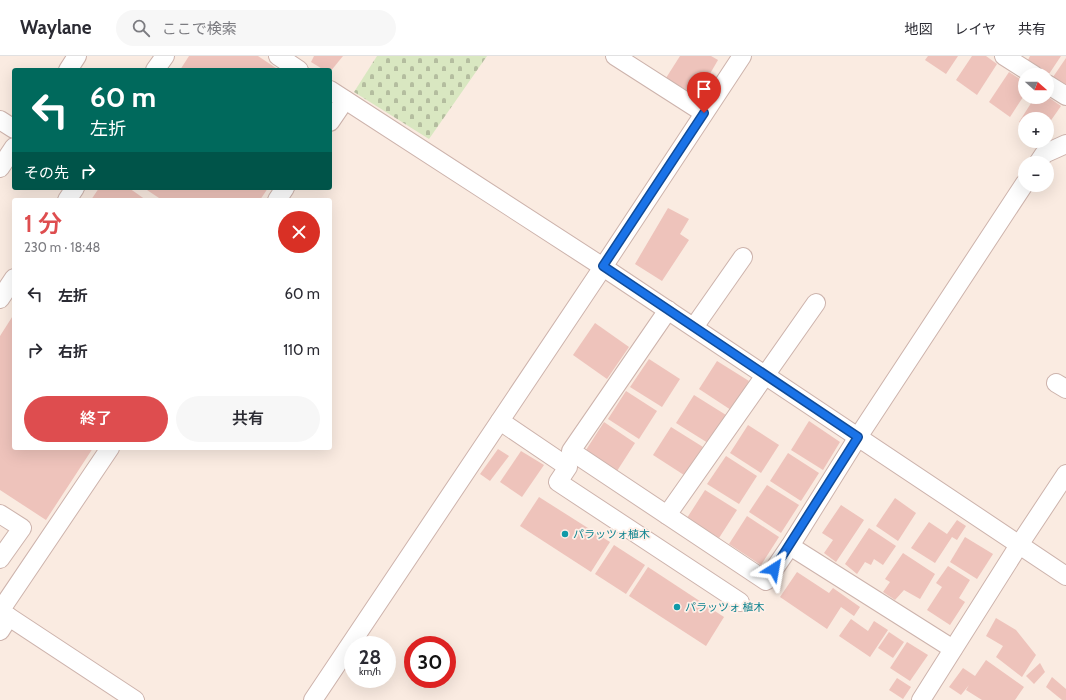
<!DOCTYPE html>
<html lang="ja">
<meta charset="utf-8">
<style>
:root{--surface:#fff;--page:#f7f7f7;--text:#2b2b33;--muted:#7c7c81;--line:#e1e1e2;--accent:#de4d4f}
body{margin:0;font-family:Cabin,"Noto Sans JP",sans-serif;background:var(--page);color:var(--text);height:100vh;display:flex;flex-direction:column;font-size:15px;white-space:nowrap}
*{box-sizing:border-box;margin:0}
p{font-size:13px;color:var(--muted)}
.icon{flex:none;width:22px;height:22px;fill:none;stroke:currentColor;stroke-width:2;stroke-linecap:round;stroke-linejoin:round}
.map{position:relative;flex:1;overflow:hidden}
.details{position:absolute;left:12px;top:142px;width:320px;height:252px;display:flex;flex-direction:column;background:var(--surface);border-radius:4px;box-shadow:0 4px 16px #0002}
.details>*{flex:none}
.banner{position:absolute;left:12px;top:12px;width:320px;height:122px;border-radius:4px;box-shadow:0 4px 16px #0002;background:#00695c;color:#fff;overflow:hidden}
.needle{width:26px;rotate:111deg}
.buttons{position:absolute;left:1018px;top:12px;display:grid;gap:8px}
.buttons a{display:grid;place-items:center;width:36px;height:36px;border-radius:50%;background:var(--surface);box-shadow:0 4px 16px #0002;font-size:20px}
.speed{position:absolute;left:344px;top:580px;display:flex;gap:8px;font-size:20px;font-weight:700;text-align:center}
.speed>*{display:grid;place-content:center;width:52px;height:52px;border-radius:50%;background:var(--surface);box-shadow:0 4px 16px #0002;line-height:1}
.speed small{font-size:10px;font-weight:400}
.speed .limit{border:6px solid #d22;background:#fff;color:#111}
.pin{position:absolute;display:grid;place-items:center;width:34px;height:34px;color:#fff;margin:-41px -17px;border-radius:50% 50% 50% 0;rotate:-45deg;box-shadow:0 0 4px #0007}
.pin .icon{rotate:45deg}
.me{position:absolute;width:44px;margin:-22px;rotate:34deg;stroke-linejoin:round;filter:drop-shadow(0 0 3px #0008)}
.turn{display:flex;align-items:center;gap:14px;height:84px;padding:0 12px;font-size:18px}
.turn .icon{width:52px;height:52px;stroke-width:2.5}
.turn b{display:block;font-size:28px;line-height:34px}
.then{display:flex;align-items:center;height:38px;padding:0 12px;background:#0003;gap:8px;font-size:15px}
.round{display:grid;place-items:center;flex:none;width:42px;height:42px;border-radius:21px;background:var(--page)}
.summary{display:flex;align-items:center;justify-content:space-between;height:68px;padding:0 12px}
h1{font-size:24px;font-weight:600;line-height:30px;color:var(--accent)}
.button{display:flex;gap:8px;margin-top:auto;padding:8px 12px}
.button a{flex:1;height:46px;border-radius:24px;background:var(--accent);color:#fff;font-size:16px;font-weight:600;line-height:46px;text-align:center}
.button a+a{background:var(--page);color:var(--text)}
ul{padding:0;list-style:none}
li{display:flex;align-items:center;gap:12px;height:56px;padding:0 12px}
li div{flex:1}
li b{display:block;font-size:15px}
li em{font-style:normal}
header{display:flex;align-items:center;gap:24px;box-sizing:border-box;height:56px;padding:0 20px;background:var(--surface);border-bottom:1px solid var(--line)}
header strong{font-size:19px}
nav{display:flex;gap:22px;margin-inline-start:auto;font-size:14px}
.search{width:280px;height:36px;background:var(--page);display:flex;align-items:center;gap:10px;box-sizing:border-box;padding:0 14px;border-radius:22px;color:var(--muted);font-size:15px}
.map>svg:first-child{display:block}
.cemetery{fill:url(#cemetery-stones)}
.building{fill:#eec3bb}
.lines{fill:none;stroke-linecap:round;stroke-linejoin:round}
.minor-casing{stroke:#cdb3ac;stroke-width:20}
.minor{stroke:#fff;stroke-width:18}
.route-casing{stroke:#114b97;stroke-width:10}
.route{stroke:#1a73e8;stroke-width:7}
.culture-dot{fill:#0f9aa8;stroke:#feefe7;stroke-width:1.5}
.labels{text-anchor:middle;stroke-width:3.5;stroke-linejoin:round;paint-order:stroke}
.culture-label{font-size:11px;fill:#0d838f;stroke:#feefe7;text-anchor:start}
</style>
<header>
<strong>Waylane</strong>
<div class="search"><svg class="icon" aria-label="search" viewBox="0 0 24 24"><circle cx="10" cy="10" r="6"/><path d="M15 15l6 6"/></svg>ここで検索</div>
<nav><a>地図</a><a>レイヤ</a><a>共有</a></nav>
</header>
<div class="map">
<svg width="1066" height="644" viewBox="0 0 1066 644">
<defs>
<pattern id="cemetery-stones" width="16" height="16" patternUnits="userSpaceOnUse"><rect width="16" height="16" fill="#d9e7c1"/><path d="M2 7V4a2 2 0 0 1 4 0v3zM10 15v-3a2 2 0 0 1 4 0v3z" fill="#b4bd9f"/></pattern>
</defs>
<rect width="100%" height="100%" fill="#faebe1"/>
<path class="cemetery" d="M377,0H487L429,83L354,36Z"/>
<g class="building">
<path d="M189,0H258L279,14H180Z"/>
<path d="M314,0H343L330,16V14H324L311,6Z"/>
<path d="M680,0H711L718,4L697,40L666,22Z"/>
<path d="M928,0H958L946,18L925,4Z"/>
<path d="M972,0H986L997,8L977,39L956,24Z"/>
<path d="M1030,0H1061L1049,18L1028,4Z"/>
<path d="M1066,2V29L1053,21Z"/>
<path d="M1009,16L1025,26V38L1010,61L989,46Z"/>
<path d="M1035,41H1048L1061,50L1047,70V63H1025V70L1019,66Z"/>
<path d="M99,132H129L146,144H91Z"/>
<path d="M144,132H268L260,144H162Z"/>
<path d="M668,152L689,163L680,178L689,184L662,225L635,208Z"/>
<path d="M14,258V392H93L46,464L0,434V280Z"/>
<path d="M595,267L629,291L607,323L573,299Z"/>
<path d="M649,303L680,323L662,351L630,331Z"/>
<path d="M717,305L749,325L731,354L699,333Z"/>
<path d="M626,335L657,355L639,383L608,363Z"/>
<path d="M694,339L726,359L708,387L676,367Z"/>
<path d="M809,365L840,386L823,414L791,394Z"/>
<path d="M604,366L635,387L617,415L586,394Z"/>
<path d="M748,369L779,389L761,417L730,397Z"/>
<path d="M671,371L703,391L684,419L653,399Z"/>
<path d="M498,393L509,400L490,425L480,418Z"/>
<path d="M521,395L544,409L522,441L500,426Z"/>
<path d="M788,397L819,417L801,445L770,425Z"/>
<path d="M726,400L757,420L739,448L707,428Z"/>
<path d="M767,429L799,449L781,477L749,456Z"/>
<path d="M705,434L737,454L719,482L687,462Z"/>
<path d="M539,441L610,486L591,516L520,470Z"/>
<path d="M895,442L916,457L898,485L876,470Z"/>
<path d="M841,449L864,464L836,506L824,497L833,484L822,477Z"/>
<path d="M747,460L779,481L761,509L729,488Z"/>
<path d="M957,464L966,470L957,484L952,481L935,507L911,492L929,466L947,478Z"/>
<path d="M869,472L896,490L883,509L874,503L871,509L865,506L857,518L845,508Z"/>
<path d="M965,481L993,498L977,523L950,506Z"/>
<path d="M614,489L645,509L626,538L595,518Z"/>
<path d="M903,497L935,518L920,543L904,534L895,544L883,536L890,526L885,523Z"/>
<path d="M948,510L970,524L959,542L965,546L950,569L927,554L942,531L936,527Z"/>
<path d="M648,511L724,561L706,590L629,540Z"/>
<path d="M797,516L829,537L833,532L860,551L854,560L841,551L827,573L780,541Z"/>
<path d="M996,562L1016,574L1036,599L1022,621L996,601L1003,590L986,580Z"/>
<path d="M851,563L868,575L874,565L888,574L870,601L839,580Z"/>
<path d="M889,576L904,586L893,602L878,592Z"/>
<path d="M907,586L928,599L910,625L890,612Z"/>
<path d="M986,604L1024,631L1015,644H982L966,634L969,629L961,639L949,631L963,612L975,620Z"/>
<path d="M1040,607L1045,616L1034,628L1026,620Z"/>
<path d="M1052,621L1066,633V644H1062L1046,631Z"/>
<path d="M897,622L911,631L903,643L889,634Z"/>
</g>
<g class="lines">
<defs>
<g id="minor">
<path d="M278,0L299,14"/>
<path d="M615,0L704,57"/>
<path d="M1004,0L1034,19"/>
<path d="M68,14L77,0"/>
<path d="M155,14L165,0"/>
<path d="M1047,28L1066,40"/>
<path d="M330,34L603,211L1066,520"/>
<path d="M0,64L14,73"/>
<path d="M330,66L345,44"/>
<path d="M1038,107L1044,98L1066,88"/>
<path d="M0,112L14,91"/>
<path d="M67,144L75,132"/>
<path d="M277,144L285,132"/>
<path d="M0,243L14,222"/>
<path d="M668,254L571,395L766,525L790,490L858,381L1025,127"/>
<path d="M694,271L743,201"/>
<path d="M1056,327L1066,333"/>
<path d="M500,365L568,411L558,426L740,546"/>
<path d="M0,458L22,472L0,503"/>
<path d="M667,459L816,247"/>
<path d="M790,490L953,593"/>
<path d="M0,555L110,392"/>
<path d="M0,555L135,644"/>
<path d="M0,575L9,561"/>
<path d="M313,644L603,211L742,0"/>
<path d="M921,644L1019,489L1066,418"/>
</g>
</defs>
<use href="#minor" class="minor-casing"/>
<use href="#minor" class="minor"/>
</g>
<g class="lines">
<defs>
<path id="route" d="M704,57L603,210L858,381L774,513"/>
</defs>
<use href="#route" class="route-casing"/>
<use href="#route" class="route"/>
</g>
<g class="culture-dot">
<circle cx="565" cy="478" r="4"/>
<circle cx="677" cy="551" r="4"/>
</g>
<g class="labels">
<g class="culture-label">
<text x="573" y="482">パラッツォ植木</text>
<text x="685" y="555">パラッツォ 植木</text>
</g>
</g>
</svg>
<div class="buttons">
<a><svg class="needle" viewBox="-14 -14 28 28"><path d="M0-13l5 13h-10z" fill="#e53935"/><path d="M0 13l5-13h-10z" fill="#7c7c81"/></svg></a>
<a>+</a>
<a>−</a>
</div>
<div class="speed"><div>28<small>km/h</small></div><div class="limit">30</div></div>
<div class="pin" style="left:704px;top:57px;background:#d93025"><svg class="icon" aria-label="arrive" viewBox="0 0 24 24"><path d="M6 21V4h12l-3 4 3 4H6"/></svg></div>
<svg class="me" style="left:774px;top:513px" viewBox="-20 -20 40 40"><path d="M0-17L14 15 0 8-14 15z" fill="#1a73e8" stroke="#fff" stroke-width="4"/></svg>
<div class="banner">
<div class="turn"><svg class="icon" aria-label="left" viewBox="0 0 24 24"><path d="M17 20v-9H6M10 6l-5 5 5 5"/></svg><div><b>60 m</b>左折</div></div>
<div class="then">その先<svg class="icon" aria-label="right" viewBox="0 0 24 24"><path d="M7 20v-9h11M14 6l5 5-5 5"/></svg></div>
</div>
<section class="details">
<div class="summary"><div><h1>1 分</h1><p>230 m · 18:48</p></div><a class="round" style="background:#d93025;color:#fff"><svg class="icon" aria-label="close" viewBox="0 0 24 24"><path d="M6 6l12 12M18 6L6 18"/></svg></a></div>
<ul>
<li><svg class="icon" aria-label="left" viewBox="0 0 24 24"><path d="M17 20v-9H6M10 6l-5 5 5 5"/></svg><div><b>左折</b></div><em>60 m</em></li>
<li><svg class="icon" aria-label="right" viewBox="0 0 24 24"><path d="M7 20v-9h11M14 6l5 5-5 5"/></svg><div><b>右折</b></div><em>110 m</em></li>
</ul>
<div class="button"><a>終了</a><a>共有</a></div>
</section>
</div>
